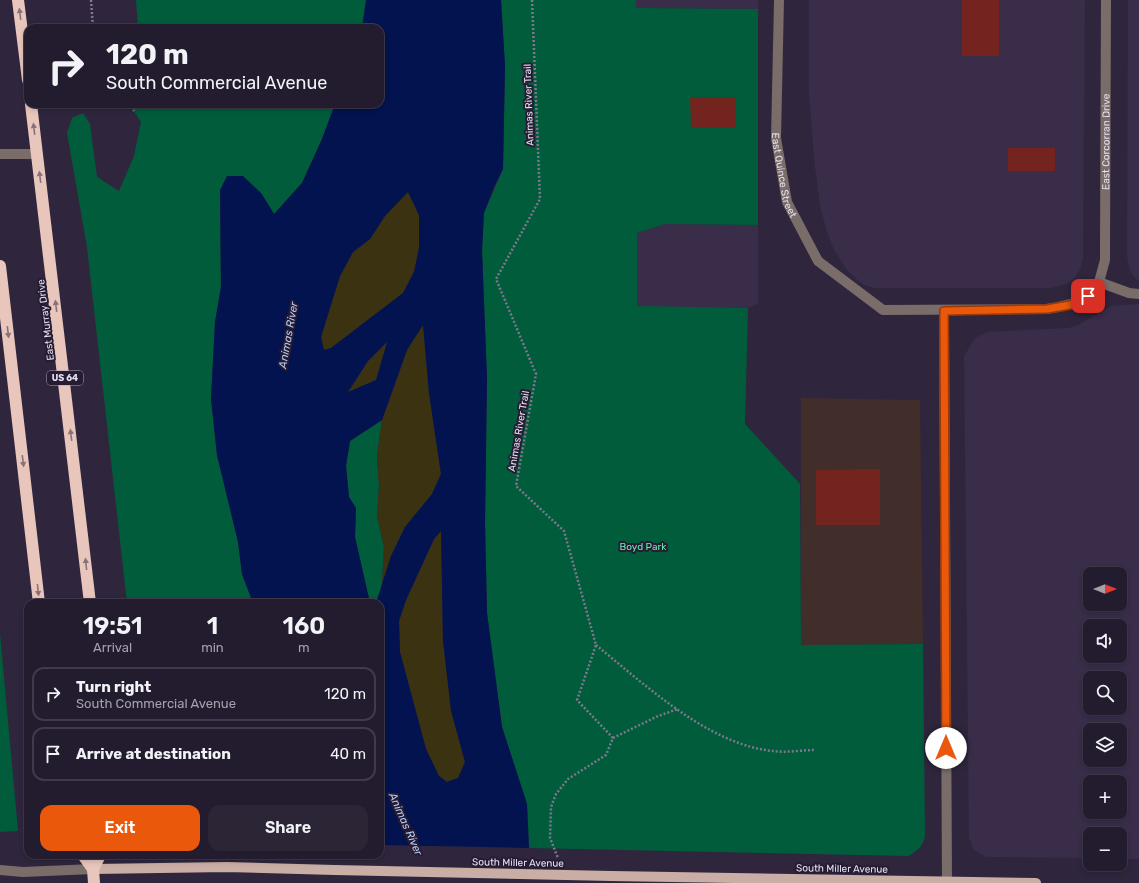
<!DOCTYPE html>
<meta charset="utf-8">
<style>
:root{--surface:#231c2e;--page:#2b2536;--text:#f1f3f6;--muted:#a3a1aa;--line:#403a4a;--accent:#ea580c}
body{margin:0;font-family:Rubik,sans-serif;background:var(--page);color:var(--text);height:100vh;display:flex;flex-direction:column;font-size:15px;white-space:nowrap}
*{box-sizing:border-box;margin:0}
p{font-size:13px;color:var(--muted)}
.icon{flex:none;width:22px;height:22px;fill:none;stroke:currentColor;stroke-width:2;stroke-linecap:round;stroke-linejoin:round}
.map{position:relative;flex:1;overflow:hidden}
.sheet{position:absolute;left:24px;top:599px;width:360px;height:260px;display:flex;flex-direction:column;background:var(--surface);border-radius:12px;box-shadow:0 2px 6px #0003,0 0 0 1px var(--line)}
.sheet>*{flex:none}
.hud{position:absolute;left:24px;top:24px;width:360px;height:84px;border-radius:12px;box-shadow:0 2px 6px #0003,0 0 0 1px var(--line);background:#231c2e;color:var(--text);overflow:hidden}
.needle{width:26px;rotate:90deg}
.tools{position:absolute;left:1083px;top:567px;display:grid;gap:8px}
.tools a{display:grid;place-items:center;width:44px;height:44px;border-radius:8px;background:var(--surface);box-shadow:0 2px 6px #0003,0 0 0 1px var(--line);font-size:20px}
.pin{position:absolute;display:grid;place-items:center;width:34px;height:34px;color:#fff;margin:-17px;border-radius:8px;box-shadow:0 2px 6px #0006}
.me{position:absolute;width:44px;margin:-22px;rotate:0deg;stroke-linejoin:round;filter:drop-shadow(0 0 3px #0008)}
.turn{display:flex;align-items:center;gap:14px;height:84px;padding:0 16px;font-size:18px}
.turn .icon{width:52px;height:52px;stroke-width:2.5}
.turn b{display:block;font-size:28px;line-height:34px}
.eta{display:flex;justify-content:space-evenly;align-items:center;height:68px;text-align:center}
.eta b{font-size:24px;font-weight:600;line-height:28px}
.cta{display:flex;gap:8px;margin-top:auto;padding:8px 16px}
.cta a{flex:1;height:46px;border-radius:12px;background:var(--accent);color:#fff;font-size:16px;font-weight:600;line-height:46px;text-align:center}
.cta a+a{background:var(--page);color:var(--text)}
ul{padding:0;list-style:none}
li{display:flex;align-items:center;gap:12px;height:54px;margin:0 8px 6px;padding:0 8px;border:2px solid var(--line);border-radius:12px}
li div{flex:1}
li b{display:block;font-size:15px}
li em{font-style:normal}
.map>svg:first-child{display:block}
.commercial{fill:#412d29}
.built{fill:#392d4a;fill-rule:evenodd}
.green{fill:#015c3c}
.sand{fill:#3b3212}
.water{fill:#02134f;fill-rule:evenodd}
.pier{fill:#2f263d}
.building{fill:#73241f}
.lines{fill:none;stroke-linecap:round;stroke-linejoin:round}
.path{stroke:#7f788b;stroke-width:2.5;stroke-dasharray:2 2;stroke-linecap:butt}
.minor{stroke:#7a6c68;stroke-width:10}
.major{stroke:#caada4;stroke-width:10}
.highway{stroke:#e9c6bc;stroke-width:12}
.major-bridge{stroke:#caada4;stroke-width:10}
.oneway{fill:#887178}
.route-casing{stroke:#983908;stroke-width:10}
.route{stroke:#ea580c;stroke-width:7}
.labels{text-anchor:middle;stroke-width:4;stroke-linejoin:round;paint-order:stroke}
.shield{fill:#261c33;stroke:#aca6b7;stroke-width:1}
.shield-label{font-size:9px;font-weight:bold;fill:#e6e1f0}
.street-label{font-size:10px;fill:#e6e1f0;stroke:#261c33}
.park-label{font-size:10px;fill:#6aeab0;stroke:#261c33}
.water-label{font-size:11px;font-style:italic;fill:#bacdf3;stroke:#261c33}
</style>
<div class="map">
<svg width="1139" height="883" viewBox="0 0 1139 883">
<rect width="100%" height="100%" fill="#2f263d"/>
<path class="commercial" d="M801,398L920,400L923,644L801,645Z"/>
<g class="built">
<path d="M636,0H758V9L636,8Z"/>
<path d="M809,0H1085L1083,258L1081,267L1074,279L1066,284L1051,288H874L862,284L847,270L834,250L827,232L820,206L814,159L809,91Z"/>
<path d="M1128,0H1139V281L1133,276L1129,268L1127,256Z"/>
<path d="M665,224L758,225V303L748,308L637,307V233Z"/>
<path d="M1139,304V859H1120V834H1090V858L986,857L974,850L969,838L964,356L975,338L987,332L1068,328L1078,325L1111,306ZM1090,574H1120V604H1090ZM1090,626H1120V656H1090ZM1090,678H1120V708H1090ZM1090,730H1120V760H1090ZM1090,782H1120V812H1090Z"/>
</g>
<g class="green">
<path d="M136,0H366L362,28H138Z"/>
<path d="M501,0H636V8L758,9V225L665,224L637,233V306L748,308L745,424L800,484L801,645L923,644L925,836C923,847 917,851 908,856L529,848L527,804L502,727L487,613L485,523L487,379L482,250L484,213L503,169L505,66Z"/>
<path d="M129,104H335L322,139L302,183L274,214L261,193L220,190L221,287L215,322L211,399L217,455L238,542L242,574L253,603H127L87,247L67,133L72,118L83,113L90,124L97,177L119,191L134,156L141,122Z"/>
<path d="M382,420L377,456L379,486L377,516L384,547L382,585L376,603H370L355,537L356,508L349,497L346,466L350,441Z"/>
<path d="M0,634L18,831L0,832Z"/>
</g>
<g class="sand">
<path d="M408,191L419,215V248L414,272L403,293L331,348L324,350L321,337L340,276L353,252L370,239L385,216Z"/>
<path d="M423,324L429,393L441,474L432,494L405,527L391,556L382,585L384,547L377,516L379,486L377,456L382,420L407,350Z"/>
<path d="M388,341L376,381L348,392L368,361Z"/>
<path d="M441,530L443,641L465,762L458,778L447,782L439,776L426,749L400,652L399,621L406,600L434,539Z"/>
</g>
<path class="water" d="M366,0H501L505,66L503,169L494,187L484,213L482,250L487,379L485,523L487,613L502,727L527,804L529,848L539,883L380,855V603H376L391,556L405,527L432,494L441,474L429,393L423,325L407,350L382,420L350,441L346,466L349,497L356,508L355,537L370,603H253L242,574L238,542L217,455L211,399L215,322L221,287L220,190L227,176H243L261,193L274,214L302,183L322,139L335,104H380V28H362ZM408,192L419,215V248L414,272L403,293L331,348L324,350L321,337L340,276L353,252L370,239L385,216ZM387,342L376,380L348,392L368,361ZM441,531L443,641L451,711L465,762L458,778L447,782L439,776L426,749L400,652L399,621L406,600L434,539Z"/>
<path class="pier" d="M380,845L531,848L541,883H385L372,855H380Z"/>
<g class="building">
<rect x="962" y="0" width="37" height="56"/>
<path d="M690,97H736V127H691Z"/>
<rect x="1008" y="148" width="47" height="23"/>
<path d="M880,469V525H816V470Z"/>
</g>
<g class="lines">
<g class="path">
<path d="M91,0L93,28"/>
<path d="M532,0L540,199L496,279L536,374L516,486L564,531L596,645L577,700L613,738L606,755L568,779L556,794L551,807L550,838L558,858"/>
<path d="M128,104L134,111"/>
<path d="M596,645C644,684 709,745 773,751C786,753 802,750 815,750"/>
<path d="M613,738L658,716L678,709"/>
</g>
<g class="minor">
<path id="s1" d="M779,0L776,138L787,202L818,261L883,310L1047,309C1072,305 1083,302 1099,282L1129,293L1139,294"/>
<path d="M0,154H37"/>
<path id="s2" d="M1099,282L1105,260V244L1106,0"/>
<path d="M944,311L947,882"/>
<path d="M0,870L23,872L93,869"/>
</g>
<g class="major">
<path d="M93,869L227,867L335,870"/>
<path d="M611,876L1036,883"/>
</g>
<g class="highway">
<path d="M18,0L28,80"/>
<path d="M31,104L90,603"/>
<path d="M0,266L39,603"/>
<path d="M83,855L93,869"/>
<path d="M94,883L93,869L100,855"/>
</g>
<path class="major-bridge" d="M335,870L611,876"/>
</g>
<defs><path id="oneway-solid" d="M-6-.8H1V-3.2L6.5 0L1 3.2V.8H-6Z"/></defs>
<g class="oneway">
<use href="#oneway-solid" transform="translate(20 14) rotate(-97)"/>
<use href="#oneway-solid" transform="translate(34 129) rotate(-97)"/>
<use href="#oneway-solid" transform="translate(40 177) rotate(-97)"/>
<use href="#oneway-solid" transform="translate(56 306) rotate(-97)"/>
<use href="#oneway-solid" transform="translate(8 332) rotate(83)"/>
<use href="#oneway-solid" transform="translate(71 435) rotate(-97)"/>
<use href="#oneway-solid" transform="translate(23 461) rotate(83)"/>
<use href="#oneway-solid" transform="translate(86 564) rotate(-96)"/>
<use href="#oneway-solid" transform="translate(38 590) rotate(84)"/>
</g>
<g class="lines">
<defs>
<path id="route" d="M946,748L944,311L1047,309L1070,305L1088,296"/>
</defs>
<use href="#route" class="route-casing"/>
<use href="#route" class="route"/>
</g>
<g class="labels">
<rect class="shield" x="47" y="371" width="36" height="14" rx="3"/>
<g class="shield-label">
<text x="65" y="381">US 64</text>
</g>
<g class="street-label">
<text transform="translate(528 105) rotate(-92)" y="4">Animas River Trail</text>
<text dy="4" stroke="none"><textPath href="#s2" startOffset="141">East Corcorran Drive</textPath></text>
<text dy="4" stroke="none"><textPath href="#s1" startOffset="176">East Quince Street</textPath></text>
<text transform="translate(45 320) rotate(-97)" y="4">East Murray Drive</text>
<text transform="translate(518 431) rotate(-80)" y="4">Animas River Trail</text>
<text transform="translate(518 862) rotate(1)" y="4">South Miller Avenue</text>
<text transform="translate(842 868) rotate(1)" y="4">South Miller Avenue</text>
</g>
<g class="park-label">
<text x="643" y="550">Boyd Park</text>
</g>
<g class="water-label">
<text transform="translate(288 335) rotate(-80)" y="4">Animas River</text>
<text transform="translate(406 824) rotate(66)" y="4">Animas River</text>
</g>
</g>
</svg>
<div class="tools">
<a><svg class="needle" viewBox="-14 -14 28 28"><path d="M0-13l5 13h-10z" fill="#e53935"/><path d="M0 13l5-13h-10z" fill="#a3a1aa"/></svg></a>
<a><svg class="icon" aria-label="sound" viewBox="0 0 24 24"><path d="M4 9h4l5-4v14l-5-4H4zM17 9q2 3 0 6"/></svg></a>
<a><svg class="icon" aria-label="search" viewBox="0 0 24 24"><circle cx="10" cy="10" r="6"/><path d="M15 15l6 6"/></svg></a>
<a><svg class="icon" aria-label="layers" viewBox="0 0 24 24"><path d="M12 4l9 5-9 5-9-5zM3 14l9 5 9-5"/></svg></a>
<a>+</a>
<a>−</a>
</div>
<div class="pin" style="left:1088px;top:296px;background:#d93025"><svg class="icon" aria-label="arrive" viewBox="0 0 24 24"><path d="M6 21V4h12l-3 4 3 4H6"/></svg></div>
<svg class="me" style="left:946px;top:748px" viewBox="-20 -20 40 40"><circle r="19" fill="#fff"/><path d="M0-13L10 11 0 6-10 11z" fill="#ea580c"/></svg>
<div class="hud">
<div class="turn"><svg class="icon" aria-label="right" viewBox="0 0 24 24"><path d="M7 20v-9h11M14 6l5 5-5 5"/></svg><div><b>120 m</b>South Commercial Avenue</div></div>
</div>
<section class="sheet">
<div class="eta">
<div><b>19:51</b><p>Arrival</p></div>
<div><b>1</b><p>min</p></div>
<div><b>160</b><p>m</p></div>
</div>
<ul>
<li><svg class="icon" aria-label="right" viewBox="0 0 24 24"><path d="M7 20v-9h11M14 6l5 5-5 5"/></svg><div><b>Turn right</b><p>South Commercial Avenue</p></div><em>120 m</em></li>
<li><svg class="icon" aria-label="arrive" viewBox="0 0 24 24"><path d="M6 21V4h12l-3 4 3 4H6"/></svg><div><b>Arrive at destination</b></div><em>40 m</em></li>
</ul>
<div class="cta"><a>Exit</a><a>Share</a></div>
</section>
</div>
